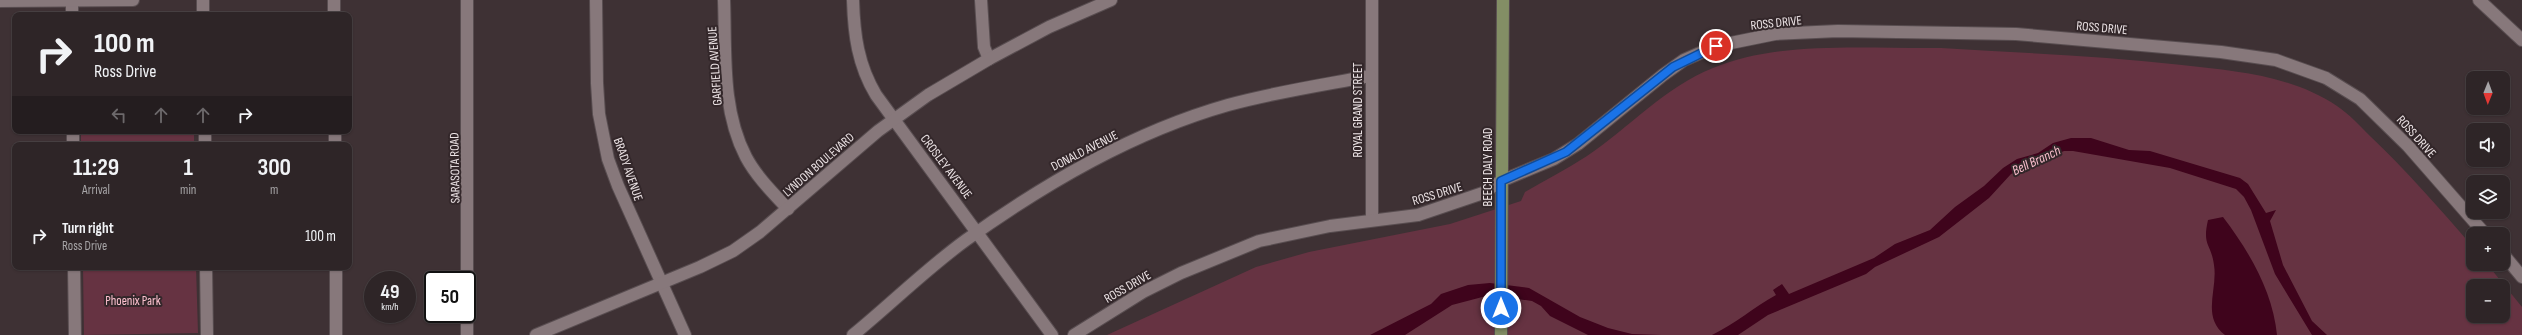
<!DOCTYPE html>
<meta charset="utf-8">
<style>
:root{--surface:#2e2527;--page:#362d2f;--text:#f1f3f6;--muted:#a7a5a7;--line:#494244}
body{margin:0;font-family:"Sofia Sans Condensed",sans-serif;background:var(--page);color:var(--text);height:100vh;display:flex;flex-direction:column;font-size:15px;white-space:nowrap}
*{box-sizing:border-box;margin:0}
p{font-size:13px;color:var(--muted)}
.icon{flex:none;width:22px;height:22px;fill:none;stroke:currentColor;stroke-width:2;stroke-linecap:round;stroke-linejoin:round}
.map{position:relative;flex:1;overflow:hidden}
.details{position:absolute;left:12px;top:142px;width:340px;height:128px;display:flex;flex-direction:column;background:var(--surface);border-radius:8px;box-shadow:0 1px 3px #0004,0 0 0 1px var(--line)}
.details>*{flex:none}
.guide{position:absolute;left:12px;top:12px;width:340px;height:122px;border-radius:8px;box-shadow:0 1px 3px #0004,0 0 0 1px var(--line);background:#2e2527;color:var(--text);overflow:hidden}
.needle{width:26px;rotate:181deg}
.controls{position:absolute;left:2466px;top:71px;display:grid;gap:8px}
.controls a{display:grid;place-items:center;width:44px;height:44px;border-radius:8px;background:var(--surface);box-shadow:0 1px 3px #0004,0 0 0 1px var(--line);font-size:20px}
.speed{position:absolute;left:364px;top:271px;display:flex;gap:8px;font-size:20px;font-weight:700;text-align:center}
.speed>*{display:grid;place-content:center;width:52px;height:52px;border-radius:50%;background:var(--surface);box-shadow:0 1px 3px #0004,0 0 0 1px var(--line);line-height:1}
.speed small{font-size:10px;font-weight:400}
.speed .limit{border:2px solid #111;border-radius:6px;background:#fff;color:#111}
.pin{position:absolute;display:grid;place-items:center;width:34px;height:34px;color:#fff;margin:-17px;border:2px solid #fff;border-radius:50%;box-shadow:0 1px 4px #0007}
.me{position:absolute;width:44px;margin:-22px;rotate:0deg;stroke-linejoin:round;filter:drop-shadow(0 0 3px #0008)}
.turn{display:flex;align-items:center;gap:14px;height:84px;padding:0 16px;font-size:18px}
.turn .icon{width:52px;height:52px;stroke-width:2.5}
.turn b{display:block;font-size:28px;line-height:34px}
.lanes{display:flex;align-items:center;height:38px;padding:0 16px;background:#0003;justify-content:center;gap:20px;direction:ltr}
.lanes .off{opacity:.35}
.eta{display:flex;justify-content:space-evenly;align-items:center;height:68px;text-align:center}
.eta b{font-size:24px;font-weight:700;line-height:28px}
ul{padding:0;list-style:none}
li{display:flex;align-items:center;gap:12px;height:52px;padding:0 16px}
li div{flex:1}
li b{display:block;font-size:15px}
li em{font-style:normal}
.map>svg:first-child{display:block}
.green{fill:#663342;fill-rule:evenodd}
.water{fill:#3f041c}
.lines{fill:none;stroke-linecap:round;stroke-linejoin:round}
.minor-casing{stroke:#584d50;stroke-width:14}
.major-casing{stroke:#584d50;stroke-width:14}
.minor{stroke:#87787b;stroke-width:12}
.major{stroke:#838e65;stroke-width:12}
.route-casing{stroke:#114b97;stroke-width:10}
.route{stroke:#1a73e8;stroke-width:7}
.labels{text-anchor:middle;stroke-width:4;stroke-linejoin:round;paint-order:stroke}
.street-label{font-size:13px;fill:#ede4e6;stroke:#33272a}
.park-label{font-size:13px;fill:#fec2d0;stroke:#33272a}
.water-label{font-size:14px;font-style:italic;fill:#fbbfcd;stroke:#33272a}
</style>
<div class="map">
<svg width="2522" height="335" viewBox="0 0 2522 335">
<rect width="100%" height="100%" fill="#3e3134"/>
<g class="green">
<path d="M191,11V15H79V12Z"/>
<path d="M1941,48C2021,53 2102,56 2182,65C2235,71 2291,75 2337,106C2349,114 2360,126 2370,136C2407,171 2440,209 2473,247V264H2487L2522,307V335H1107L1256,267L1309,252L1450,224L1521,201L1525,192C1545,180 1567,169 1587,156C1630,127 1665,87 1713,68C1780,40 1869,49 1941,48ZM2473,286H2503V316H2473Z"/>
<rect x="81" y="131" width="113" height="14"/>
<path d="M83,267H196L198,333L84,335Z"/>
</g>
<g class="water">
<path d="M2071,138H2091L2129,150L2150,151L2240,178L2248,184L2266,213L2276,210L2270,221L2283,265L2312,321L2327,335H2312L2275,274L2251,210L2244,197L2236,189L2170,168L2073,151H2064L2011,174L1989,198L1939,237L1875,267L1866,274L1768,315L1738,335H1712C1735,324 1754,307 1776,295L1773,290L1782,284L1789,294L1874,258L1895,244L1930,230L1955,207L1984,186L2003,168L2017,159L2038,153L2053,143Z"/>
<path d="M2223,217C2249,251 2273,292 2277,335H2225C2201,317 2218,289 2214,265C2211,243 2202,246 2208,220Z"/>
<path d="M1490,283L1529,288L1580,317L1608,328L1632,334L1661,335H1588L1550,316L1541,306L1532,301L1490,295L1452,305L1405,335H1370L1431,304L1441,294L1468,285Z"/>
</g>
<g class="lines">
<defs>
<g id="minor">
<path d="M72,0V15"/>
<path d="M203,0V15"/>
<path d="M467,0V335"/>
<path d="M596,0L597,83L599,114L608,159L618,186L685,335"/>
<path d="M724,0C726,52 721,109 746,157C756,176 773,193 788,209"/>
<path d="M853,0C854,35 858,65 876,95L1052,335"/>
<path d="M981,0L984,47L989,59"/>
<path d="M2479,0L2522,40"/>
<path d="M0,1L133,0"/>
<path d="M334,15V0"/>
<path d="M73,131V145"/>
<path d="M205,131V145"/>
<path d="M335,131V145"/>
<path d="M1372,220V0"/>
<path d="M2503,254L2522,277"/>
<path d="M74,267L75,335"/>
<path d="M206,267L207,335"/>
<path d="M336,267V335"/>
<path d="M536,335L700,267L733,251L760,232L878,131L928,95L989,59L1049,27L1111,0"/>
<path d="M853,335C891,304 926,269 966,240C1046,183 1133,132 1228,105C1275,92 1323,85 1370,76"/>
<path d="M1074,335L1143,292L1181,273L1259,241L1330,226L1418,215L1483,193L1501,181L1554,159L1578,144L1663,75L1684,60L1716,46L1775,34L1838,31L2016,34L2221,52L2276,60L2326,78L2360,99L2408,146L2485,234"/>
</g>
<path id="major" d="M1501,335L1503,0"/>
</defs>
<use href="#minor" class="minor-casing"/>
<use href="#major" class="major-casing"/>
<use href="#minor" class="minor"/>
<use href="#major" class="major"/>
</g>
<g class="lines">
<defs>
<path id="route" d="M1501,308V181L1566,152L1673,67L1716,46"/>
</defs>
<use href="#route" class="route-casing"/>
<use href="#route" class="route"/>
</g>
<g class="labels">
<g class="street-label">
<text transform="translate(1776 22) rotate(-6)" y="5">ROSS DRIVE</text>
<text transform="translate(2102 27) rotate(5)" y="5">ROSS DRIVE</text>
<text transform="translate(714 66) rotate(-94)" y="5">GARFIELD AVENUE</text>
<text transform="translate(1357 110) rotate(-90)" y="5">ROYAL GRAND STREET</text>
<text transform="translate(2417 136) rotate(48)" y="5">ROSS DRIVE</text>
<text transform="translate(1084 150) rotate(-27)" y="5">DONALD AVENUE</text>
<text transform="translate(818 164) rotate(-41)" y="5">LYNDON BOULEVARD</text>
<text transform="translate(947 166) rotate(53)" y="5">CROSLEY AVENUE</text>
<text transform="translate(1487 167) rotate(-90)" y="5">BEECH DALY ROAD</text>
<text transform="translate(454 168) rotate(-91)" y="5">SARASOTA ROAD</text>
<text transform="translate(629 169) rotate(71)" y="5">BRADY AVENUE</text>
<text transform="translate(1437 193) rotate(-17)" y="5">ROSS DRIVE</text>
<text transform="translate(1127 286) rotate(-30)" y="5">ROSS DRIVE</text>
</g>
<g class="park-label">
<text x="133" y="305">Phoenix Park</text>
</g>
<g class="water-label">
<text transform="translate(2036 160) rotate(-25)" y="5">Bell Branch</text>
</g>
</g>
</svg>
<div class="controls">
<a><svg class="needle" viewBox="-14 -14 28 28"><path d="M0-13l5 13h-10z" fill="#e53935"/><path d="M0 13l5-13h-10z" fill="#a7a5a7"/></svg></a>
<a><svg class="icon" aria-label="sound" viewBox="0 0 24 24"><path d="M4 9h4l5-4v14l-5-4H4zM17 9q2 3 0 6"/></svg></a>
<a><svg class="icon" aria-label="layers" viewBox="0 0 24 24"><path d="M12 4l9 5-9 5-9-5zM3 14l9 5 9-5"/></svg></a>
<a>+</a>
<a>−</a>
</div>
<div class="speed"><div>49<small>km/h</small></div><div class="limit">50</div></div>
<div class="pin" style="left:1716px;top:46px;background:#d93025"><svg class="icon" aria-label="arrive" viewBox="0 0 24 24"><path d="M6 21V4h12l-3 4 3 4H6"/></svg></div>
<svg class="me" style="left:1501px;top:308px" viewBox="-20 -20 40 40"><circle r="17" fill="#1a73e8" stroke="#fff" stroke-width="3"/><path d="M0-11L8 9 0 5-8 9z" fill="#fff"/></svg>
<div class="guide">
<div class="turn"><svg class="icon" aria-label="right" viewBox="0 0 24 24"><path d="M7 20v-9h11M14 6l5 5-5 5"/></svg><div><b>100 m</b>Ross Drive</div></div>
<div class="lanes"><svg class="icon off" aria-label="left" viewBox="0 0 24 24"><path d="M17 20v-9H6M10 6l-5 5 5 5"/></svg><svg class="icon off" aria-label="ahead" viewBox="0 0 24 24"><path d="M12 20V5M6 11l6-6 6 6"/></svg><svg class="icon off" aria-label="ahead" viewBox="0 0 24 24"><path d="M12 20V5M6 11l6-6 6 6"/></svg><svg class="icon" aria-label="right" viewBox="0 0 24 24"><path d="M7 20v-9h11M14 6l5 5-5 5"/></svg></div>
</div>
<section class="details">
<div class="eta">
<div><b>11:29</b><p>Arrival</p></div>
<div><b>1</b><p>min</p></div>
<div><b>300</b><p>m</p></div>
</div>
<ul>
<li><svg class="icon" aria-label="right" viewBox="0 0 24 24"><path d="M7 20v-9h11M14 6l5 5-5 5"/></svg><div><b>Turn right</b><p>Ross Drive</p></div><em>100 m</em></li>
</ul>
</section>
</div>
